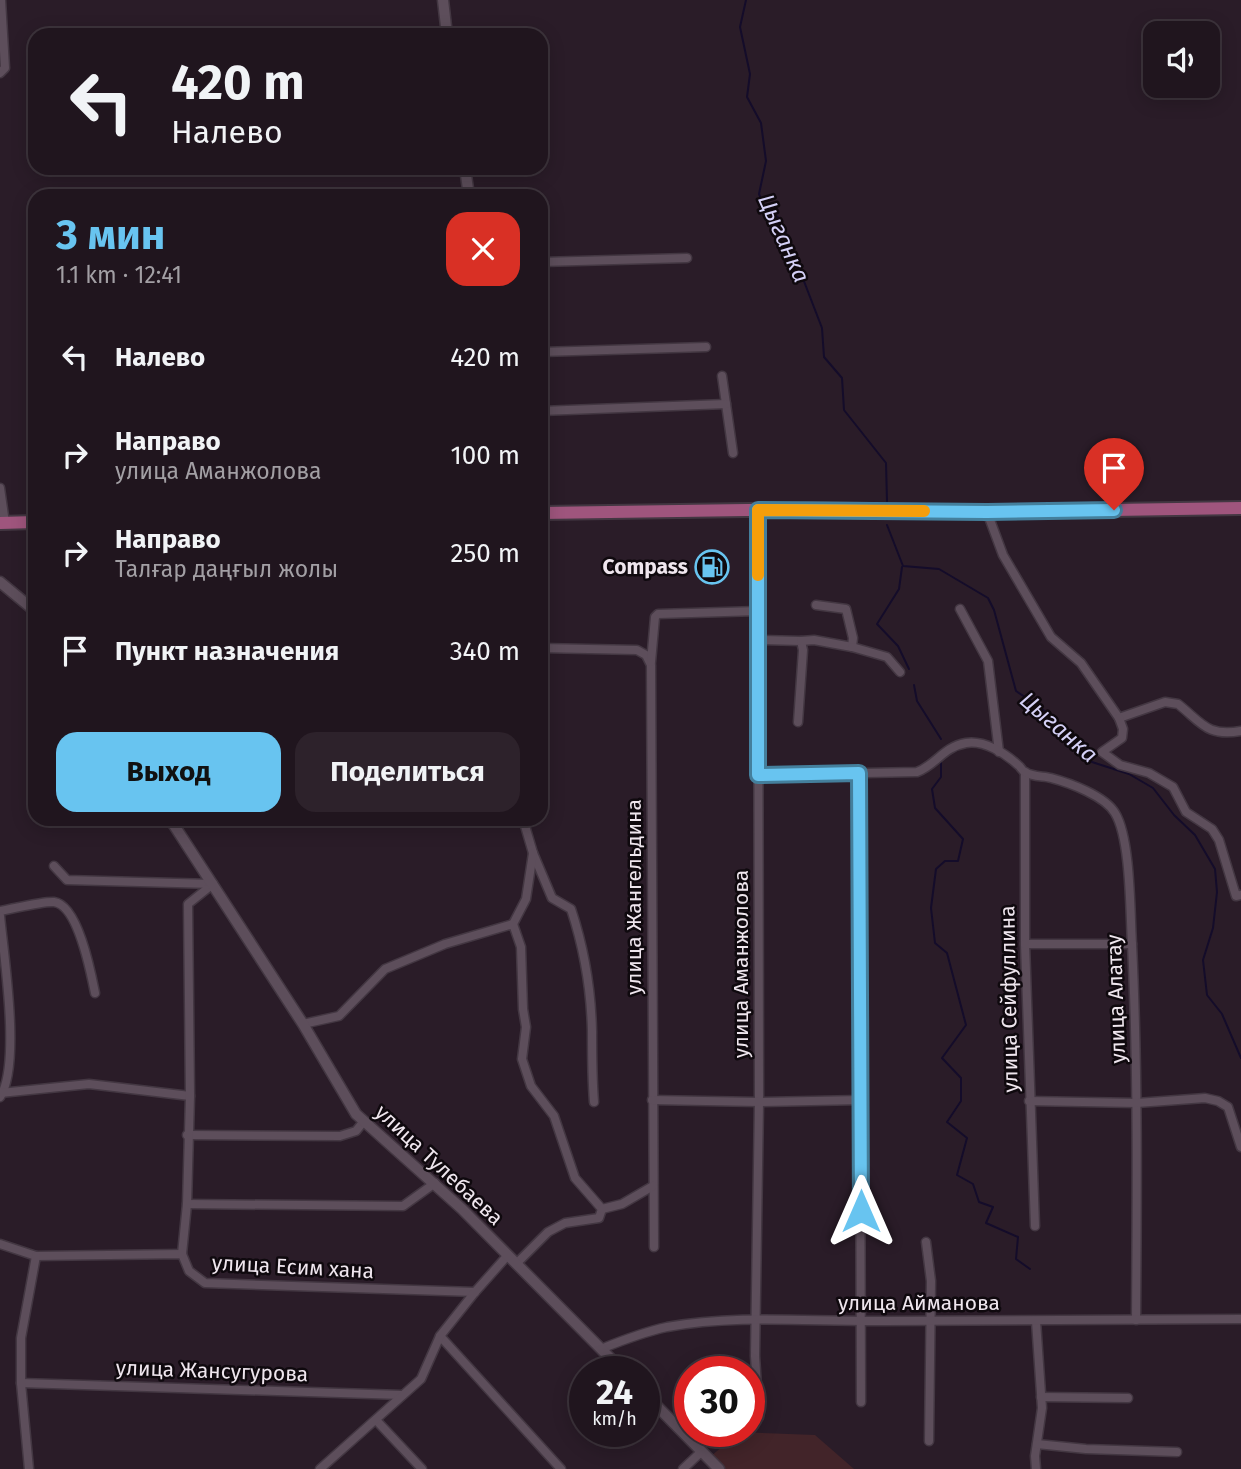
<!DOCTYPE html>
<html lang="ru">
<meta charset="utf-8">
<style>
:root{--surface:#20151e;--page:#2d222b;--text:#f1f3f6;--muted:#a29fa4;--line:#3d343c;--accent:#68c4f0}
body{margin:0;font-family:"Fira Sans",sans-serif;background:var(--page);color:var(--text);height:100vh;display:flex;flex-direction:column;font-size:26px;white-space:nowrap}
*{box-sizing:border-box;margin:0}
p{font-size:23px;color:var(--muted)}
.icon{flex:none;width:38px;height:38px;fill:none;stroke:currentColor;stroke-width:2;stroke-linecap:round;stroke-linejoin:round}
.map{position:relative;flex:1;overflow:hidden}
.sheet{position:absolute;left:28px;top:189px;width:520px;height:637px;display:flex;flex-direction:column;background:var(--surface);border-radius:21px;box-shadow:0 4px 18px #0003,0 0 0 2px var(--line)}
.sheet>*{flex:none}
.hud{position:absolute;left:28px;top:28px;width:520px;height:147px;border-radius:21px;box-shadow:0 4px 18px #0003,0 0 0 2px var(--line);background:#20151e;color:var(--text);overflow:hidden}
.controls{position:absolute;left:1143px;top:21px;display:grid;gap:14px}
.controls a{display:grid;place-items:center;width:77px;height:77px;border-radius:14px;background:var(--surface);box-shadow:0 4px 18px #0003,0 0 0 2px var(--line);font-size:35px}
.speed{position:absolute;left:569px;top:1356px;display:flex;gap:14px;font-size:35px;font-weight:700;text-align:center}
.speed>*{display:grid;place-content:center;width:91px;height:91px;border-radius:50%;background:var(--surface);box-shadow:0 4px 18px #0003,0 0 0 2px var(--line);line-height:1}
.speed small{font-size:18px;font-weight:400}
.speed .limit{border:10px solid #d22;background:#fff;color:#111}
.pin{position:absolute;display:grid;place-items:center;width:60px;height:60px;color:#fff;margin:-72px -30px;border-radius:50% 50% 50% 0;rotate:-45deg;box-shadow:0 0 7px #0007}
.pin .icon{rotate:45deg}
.me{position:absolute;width:77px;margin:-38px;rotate:0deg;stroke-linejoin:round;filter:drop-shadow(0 0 5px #0008)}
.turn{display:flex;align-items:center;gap:24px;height:147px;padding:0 28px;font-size:32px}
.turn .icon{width:91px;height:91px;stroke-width:2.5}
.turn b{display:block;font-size:49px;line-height:60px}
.round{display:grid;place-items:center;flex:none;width:74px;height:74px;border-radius:21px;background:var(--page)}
.headline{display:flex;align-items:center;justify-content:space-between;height:119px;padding:0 28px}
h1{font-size:42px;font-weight:700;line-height:52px;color:var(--accent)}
.cta{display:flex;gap:14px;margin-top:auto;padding:14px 28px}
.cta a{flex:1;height:80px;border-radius:21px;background:var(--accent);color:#111;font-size:28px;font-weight:700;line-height:80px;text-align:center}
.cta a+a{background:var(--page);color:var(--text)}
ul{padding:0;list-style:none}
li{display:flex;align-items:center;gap:21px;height:98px;padding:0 28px}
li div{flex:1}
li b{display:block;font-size:26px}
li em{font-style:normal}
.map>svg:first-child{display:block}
.green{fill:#422429}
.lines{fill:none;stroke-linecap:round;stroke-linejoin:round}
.stream{stroke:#140c2a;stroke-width:2}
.minor-casing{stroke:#433742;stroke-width:11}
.tertiary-casing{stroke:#433742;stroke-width:13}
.primary-casing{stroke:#433742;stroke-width:16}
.minor{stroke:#5d4e5b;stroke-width:8}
.tertiary{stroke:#5d4e5b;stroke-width:10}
.primary{stroke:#9f557d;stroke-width:12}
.route-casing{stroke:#447f9c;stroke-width:18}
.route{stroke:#68c4f0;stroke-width:12}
.slow{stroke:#f59e0b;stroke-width:12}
.labels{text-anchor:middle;stroke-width:5;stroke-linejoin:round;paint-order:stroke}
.poi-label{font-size:21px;font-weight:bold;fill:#efe6ee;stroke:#0f090e;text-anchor:end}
.street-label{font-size:21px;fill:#efe6ee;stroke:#0f090e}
.water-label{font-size:23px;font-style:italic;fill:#d4d0f6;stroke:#0f090e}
</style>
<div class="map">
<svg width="1241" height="1469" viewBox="0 0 1241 1469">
<rect width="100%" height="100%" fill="#2a1c28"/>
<path class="green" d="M740,1432L815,1435L854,1469H724L711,1456Z"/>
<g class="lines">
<g class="stream">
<path d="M746,0L740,27L750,74L747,97L761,123L766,161L759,194L764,206L780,219L822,328L824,357L842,378L844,410L886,463L887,501"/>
<path d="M887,525L903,566L939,569L988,598L994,610L1016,691L1040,707L1068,732L1092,762L1129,774L1153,788L1174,815L1195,835L1215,869L1217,892L1213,928L1203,960L1207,995L1222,1014L1241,1058"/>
<path d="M902,567L899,589L877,624L898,646L909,669"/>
<path d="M914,685L917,701L941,739"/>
<path d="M941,761V777L932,789L935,808L963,839L958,861H945L936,869L931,908L935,943L947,953L966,1025L942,1058L961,1078V1101L947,1122L967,1138L957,1175L973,1184L979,1202L993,1207L986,1223L1018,1237L1016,1259L1030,1269"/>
</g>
<defs>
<g id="minor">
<path d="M0,73L5,68L1,0"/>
<path d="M541,262L687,258"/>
<path d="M541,352L706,347"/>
<path d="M722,376L733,453"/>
<path d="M541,411L726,404"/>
<path d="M0,488L5,523"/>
<path d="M758,510L759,1102L755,1356L759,1417"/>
<path d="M987,512L1003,555L1051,637L1081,663L1119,718L1165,702L1178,704C1202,723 1207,737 1241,731"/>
<path d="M960,609L988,661L999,752"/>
<path d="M758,640L801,641L803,650L798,722"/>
<path d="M801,641L814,640L852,647L853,638L846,609L816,605"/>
<path d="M852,647L887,657L900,672"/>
<path d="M541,648L637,650L646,655L651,665L654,1247"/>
<path d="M651,662L655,617L658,614L758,611"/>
<path d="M1119,718L1123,729L1122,738L1102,752L1120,765L1149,773L1173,787L1186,812L1212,829L1219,840L1236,896L1241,895"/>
<path d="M1025,772V944L1035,1226"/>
<path d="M859,773L861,1402"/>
<path d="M758,775L917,772C936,765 943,747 966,743C984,740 1005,753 1018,765C1021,767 1022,771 1025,772C1032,777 1044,776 1051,778C1070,783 1105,796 1115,813C1131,839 1130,913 1132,944C1138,1069 1137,1194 1136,1320"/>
<path d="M523,819L533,853L552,898L571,909C584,948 591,989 592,1031C592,1055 592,1077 594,1102"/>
<path d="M54,866L67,880L213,884"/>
<path d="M0,911C13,909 42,901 54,902C78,905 91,973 95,993"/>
<path d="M0,916C4,957 21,1065 0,1097"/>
<path d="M513,924L526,899L533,853"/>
<path d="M1025,944H1132"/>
<path d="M303,1024L339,1016L385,969L445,944L513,924L521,947L523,1009L526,1027L522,1059L531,1086L554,1116L575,1178L602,1209L599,1218L565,1223L548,1232L516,1264"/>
<path d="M0,1093L89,1084L190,1096"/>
<path d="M652,1100L759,1102L861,1100"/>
<path d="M1029,1101L1137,1103L1205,1098L1218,1101L1228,1107L1241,1147"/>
<path d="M187,1135L340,1136L356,1131L364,1121"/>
<path d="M187,1204L403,1206L435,1183"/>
<path d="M602,1209L622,1204L653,1186"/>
<path d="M926,1242L931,1281L929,1441"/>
<path d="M0,1244L36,1256L182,1254L189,1271L205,1283L475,1292"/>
<path d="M182,1254L187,1204L190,1096L188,904L213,884"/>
<path d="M1036,1321L1042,1408L1035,1456L1036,1469"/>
<path d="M440,1336L561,1469"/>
<path d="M601,1349C623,1340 644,1332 667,1327C738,1314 812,1322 885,1321C1003,1320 1122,1320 1241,1319"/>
<path d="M21,1383L402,1395"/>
<path d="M1041,1397L1128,1398"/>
<path d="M376,1420L422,1469"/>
<path d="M1037,1444L1086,1449L1177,1452"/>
<path d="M29,1469L21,1383V1338L36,1256"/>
<path d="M320,1469L421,1379L440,1336L475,1292L508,1255"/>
<path d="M683,1469L701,1452"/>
</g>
<g id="tertiary">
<path d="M443,0L447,35"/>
<path d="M465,168L469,196"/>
<path d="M0,582L35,611"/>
<path d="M170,819L303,1024L356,1114L462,1209L624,1372"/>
<path d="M644,1393L719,1469"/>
</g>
<g id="primary">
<path d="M541,513L812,509L987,512L1241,508"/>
<path d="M0,523L35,522"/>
</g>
</defs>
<use href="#minor" class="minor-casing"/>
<use href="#tertiary" class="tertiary-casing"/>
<use href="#primary" class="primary-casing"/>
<use href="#minor" class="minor"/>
<use href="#tertiary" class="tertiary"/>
<use href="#primary" class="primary"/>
</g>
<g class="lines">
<defs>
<path id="route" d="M861,1211L859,773L758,775V510L987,512L1114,510"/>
</defs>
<use href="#route" class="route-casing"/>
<use href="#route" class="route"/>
<path class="slow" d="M758,575V510L924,511"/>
</g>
<defs>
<symbol id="fuel-ring" viewBox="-11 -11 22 22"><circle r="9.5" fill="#0f090e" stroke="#68c4f0" stroke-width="1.5"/><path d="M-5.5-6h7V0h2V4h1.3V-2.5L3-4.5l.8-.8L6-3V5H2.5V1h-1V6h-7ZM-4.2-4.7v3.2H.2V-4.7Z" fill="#68c4f0"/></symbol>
</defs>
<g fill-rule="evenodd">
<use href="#fuel-ring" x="693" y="548" width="38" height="38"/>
</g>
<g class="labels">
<g class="poi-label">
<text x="688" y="574">Compass</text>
</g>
<g class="street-label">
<text transform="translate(634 897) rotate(-90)" y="7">улица Жангельдина</text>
<text transform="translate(741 964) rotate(-90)" y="7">улица Аманжолова</text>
<text transform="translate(1009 999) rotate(-91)" y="7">улица Сейфуллина</text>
<text transform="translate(1116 999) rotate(-92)" y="7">улица Алатау</text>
<text transform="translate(439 1165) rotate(43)" y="7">улица Тулебаева</text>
<text transform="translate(293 1267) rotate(3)" y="7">улица Есим хана</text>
<text x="919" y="1310">улица Айманова</text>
<text transform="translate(212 1371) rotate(2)" y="7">улица Жансугурова</text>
</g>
<g class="water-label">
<text transform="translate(784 238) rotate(66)" y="8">Цыганка</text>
<text transform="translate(1059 727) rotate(41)" y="8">Цыганка</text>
</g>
</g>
</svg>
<div class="controls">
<a><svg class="icon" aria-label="sound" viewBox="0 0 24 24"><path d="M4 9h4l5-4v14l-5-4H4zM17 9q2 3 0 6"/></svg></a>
</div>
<div class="speed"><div>24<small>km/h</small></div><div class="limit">30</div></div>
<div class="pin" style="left:1114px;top:510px;background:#d93025"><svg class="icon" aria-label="arrive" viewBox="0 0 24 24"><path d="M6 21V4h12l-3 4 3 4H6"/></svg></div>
<svg class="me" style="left:861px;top:1211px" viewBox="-20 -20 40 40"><path d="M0-17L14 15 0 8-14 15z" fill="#68c4f0" stroke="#fff" stroke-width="4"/></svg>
<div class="hud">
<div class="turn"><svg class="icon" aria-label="left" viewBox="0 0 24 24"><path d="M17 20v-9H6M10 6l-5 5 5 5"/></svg><div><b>420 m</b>Налево</div></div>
</div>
<section class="sheet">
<div class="headline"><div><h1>3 мин</h1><p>1.1 km · 12:41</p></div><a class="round" style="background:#d93025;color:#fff"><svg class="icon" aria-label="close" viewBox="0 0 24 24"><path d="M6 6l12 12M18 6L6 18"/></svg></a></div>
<ul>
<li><svg class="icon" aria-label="left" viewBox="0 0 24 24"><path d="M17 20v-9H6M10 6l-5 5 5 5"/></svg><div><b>Налево</b></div><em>420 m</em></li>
<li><svg class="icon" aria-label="right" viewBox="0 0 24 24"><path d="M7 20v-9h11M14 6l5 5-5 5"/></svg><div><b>Направо</b><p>улица Аманжолова</p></div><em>100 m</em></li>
<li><svg class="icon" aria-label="right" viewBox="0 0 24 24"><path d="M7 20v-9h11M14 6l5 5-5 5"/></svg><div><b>Направо</b><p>Талғар даңғыл жолы</p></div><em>250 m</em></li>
<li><svg class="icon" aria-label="arrive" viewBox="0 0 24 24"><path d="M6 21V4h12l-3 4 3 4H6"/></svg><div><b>Пункт назначения</b></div><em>340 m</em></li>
</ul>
<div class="cta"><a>Выход</a><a>Поделиться</a></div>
</section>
</div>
